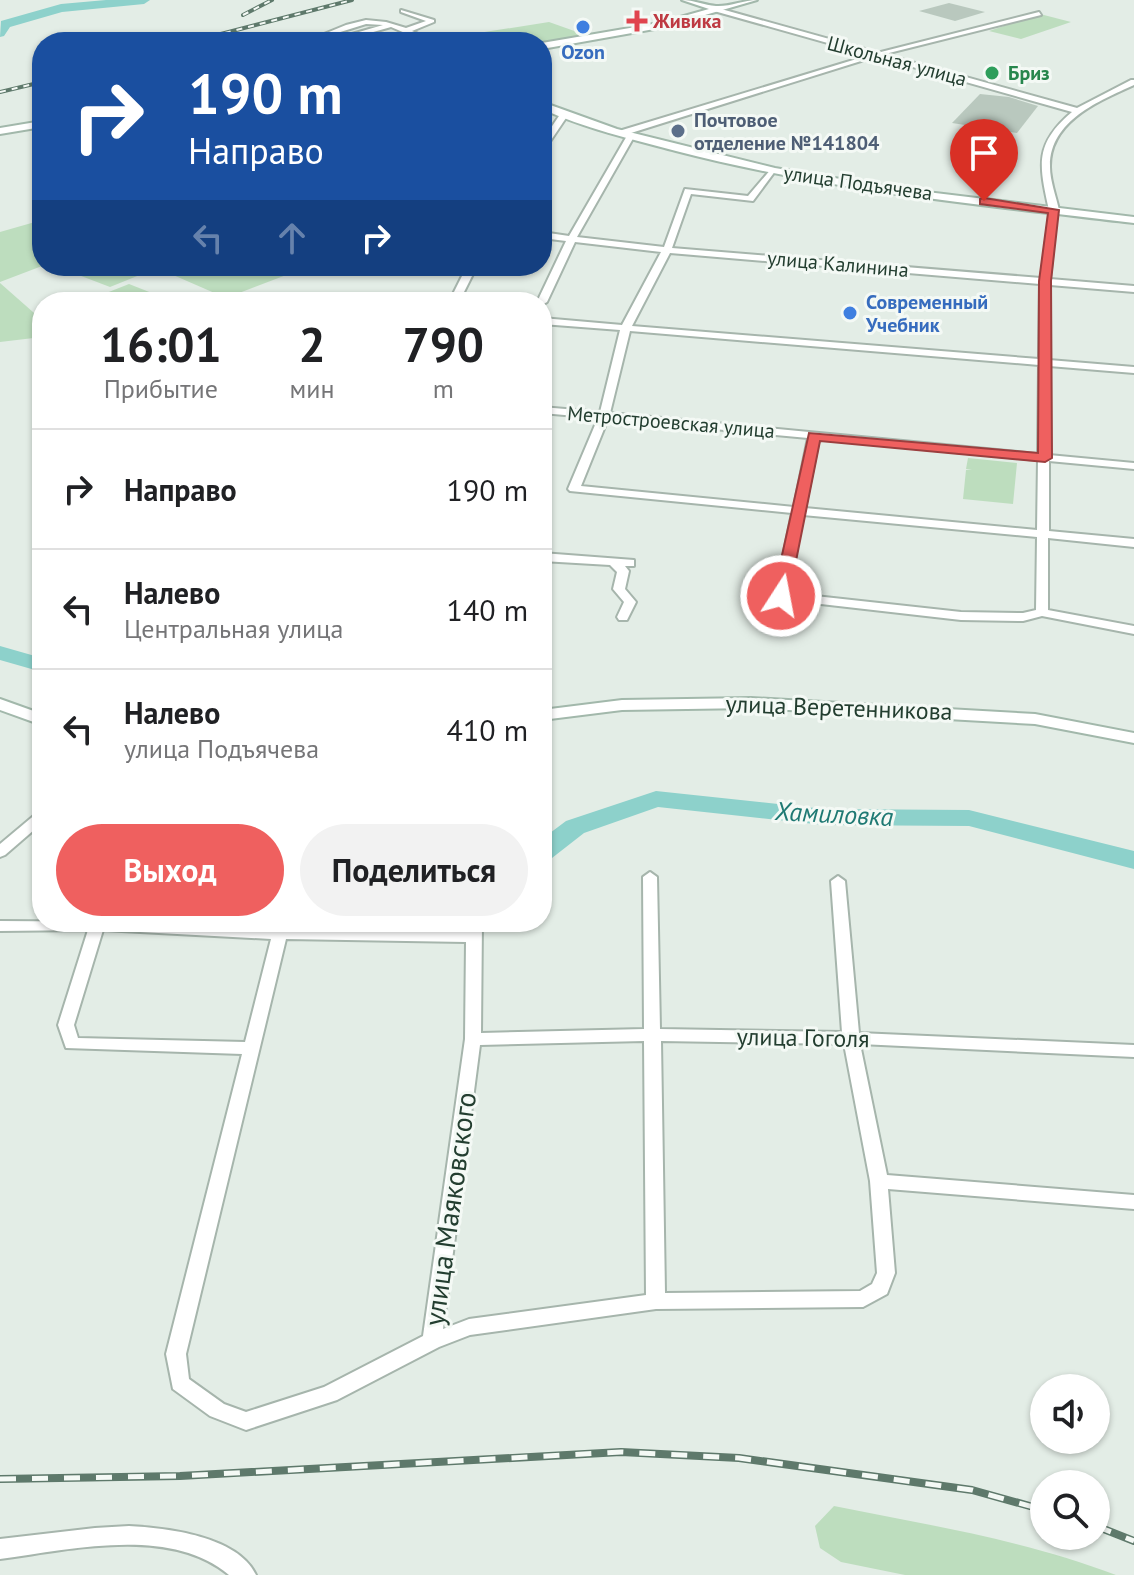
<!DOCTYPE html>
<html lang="ru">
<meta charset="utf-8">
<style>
:root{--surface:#fff;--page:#f2f2f2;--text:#202124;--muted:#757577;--line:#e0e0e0;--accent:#ef605f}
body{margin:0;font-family:"PT Sans",sans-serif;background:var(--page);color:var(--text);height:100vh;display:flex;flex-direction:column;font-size:30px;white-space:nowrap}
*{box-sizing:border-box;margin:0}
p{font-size:26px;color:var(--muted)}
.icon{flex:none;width:44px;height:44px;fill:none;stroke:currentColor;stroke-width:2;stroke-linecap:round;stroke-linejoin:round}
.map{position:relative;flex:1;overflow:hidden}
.side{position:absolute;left:32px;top:292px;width:520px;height:640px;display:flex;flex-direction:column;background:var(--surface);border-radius:32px;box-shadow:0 2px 6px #0004}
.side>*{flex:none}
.guide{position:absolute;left:32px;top:32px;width:520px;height:244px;border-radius:32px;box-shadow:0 2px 6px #0004;background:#1a4fa0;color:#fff;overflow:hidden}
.fabs{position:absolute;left:1030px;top:1374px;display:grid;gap:16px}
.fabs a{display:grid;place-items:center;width:80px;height:80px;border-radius:50%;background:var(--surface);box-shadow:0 2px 6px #0004;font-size:40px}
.pin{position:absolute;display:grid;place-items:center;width:68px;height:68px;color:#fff;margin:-82px -34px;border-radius:50% 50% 50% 0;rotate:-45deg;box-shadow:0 0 8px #0007}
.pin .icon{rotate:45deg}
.me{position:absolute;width:88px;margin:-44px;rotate:11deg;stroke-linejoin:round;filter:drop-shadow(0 0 6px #0008)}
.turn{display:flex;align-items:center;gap:28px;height:168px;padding:0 24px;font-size:36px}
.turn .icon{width:104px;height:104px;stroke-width:2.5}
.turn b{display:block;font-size:56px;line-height:68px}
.lanes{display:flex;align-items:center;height:76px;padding:0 24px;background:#0003;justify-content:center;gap:40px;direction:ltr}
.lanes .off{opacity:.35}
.eta{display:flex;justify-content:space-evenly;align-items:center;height:136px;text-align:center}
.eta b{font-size:48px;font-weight:800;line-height:56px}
.button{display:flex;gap:16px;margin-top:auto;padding:16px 24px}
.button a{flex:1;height:92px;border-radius:48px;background:var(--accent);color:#fff;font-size:32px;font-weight:800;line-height:92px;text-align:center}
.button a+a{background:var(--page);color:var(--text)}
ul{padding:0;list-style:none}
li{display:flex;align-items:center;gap:24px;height:120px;padding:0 24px;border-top:2px solid var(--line)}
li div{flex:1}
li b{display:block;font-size:30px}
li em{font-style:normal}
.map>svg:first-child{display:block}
.green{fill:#bdddbe}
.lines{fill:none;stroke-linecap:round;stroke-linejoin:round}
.river{fill:#8dd1cb;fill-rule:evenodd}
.building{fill:#b9c8be}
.minor-casing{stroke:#a6b5ac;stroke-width:4}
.tertiary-casing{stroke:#a6b5ac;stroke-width:4}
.secondary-casing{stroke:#a2b8ab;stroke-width:4}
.minor{fill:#fff;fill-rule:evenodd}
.tertiary{fill:#fff;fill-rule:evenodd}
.secondary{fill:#fff;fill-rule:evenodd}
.rail-far1-casing{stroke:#5e796b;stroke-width:4}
.rail-casing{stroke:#5e796b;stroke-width:8}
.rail-far1{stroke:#f4f9f5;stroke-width:2;stroke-dasharray:6;stroke-linecap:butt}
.rail{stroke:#f4f9f5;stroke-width:5;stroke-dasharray:16;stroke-linecap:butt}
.route{fill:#ef605f;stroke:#9b3e3e;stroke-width:2}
.health-dot{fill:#e0444e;stroke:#f4f9f5;stroke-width:3}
.shop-dot{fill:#3f7fe0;stroke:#f4f9f5;stroke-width:3}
.leisure-dot{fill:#2e9e5b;stroke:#f4f9f5;stroke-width:3}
.service-dot{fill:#5c6f8a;stroke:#f4f9f5;stroke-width:3}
.labels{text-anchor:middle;stroke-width:6;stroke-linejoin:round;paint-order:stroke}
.far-health-label{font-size:20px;font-weight:bold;fill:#be3a42;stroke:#f4f9f5;text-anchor:start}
.far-shop-label{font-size:20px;font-weight:bold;fill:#366cbe;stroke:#f4f9f5}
.far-street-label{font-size:20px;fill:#233e30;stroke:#f4f9f5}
.far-leisure-label{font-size:20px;font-weight:bold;fill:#27864d;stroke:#f4f9f5;text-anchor:start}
.far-service-label{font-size:20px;font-weight:bold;fill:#4e5e75;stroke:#f4f9f5;text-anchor:start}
.street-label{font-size:24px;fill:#233e30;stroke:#f4f9f5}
.water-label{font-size:26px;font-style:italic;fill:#1e7973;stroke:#f4f9f5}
.near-street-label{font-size:28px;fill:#233e30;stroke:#f4f9f5}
</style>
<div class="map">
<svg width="1134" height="1575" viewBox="0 0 1134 1575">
<rect width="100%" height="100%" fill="#e3ede6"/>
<g class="green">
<path d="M1040,14L1071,22L1021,39L989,31Z"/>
<path d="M549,22L580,33C564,49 478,42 452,42L463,39L459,36Z"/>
<path d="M42,220V266L0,282V232Z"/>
<path d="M95,266H162L110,287L76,274Z"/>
<path d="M175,266H310L226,298L164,271Z"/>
<path d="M0,283L42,320V337L0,342Z"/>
<path d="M129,284L162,297L150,302L86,301Z"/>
<path d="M968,458L1017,463L1013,504L963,499L966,470H972L966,469Z"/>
<path d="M834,1506C928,1525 1025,1540 1116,1575H905L841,1562L820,1548L815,1526Z"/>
</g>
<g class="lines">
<g class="river">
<path d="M106,0H150L144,4L62,12L10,27L4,36L0,37L1,21L61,4Z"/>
<path d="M0,646L42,658V672L0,660Z"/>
<path d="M656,791L824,809L969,810L1134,851V869L969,826L824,825L658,807L584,833L552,858L542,861V839L566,821Z"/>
</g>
</g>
<g class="building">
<path d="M949,3L985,12L955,21L919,11Z"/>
<path d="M980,94L1009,97L1038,106L1017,133L952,123Z"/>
</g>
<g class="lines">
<defs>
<g id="minor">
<path d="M401,10L434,20V22L412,31L435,42H426L391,27L345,40L324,34L346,25L366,20L386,22L406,28L426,21L401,12ZM366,24L383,25L345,36L334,34Z"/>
<path d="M1039,12L1041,15L877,56L631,133L635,135L577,237L664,247L685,189L748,196L772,168L776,170L753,201L691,194L672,248L1041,278L1050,210L1057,208L1050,279L1134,286V292L1050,285L1049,360L1134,367V373L1049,366V455L1134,463V469L1049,461V531L1134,539V547L1048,538V610L1134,626V634L1042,616L1023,621L961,620L777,599L775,596L792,513L570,491L568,489L598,418L542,413V407L600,412L620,330L542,324V318L622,325L661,252L575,242L547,302L542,305V302H537L566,241L542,238V232L569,236L628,134L619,135V131L873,54ZM670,253L1040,284L1039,359L632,326ZM630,331L1039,365L1038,454L610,413ZM608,419L808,438L794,507L581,486ZM819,439L1038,460L1037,530L805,508ZM803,515L1037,537L1036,610L1023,613L961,612L788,593Z"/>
<path d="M561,113L568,115L545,149H542V141Z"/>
<path d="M467,266H477L459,302H449Z"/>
<path d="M542,553L634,560V566H625L629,571L625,589L636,602L627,620H619L617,617L624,602L613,589L617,572L610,565L542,561Z"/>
<path d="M42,812V823L5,855L0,857V844L37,813Z"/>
<path d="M650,872L657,877L660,1029L842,1032L831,881L838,876L845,881L859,1033L1134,1045V1057L860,1044L887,1175L1134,1195V1209L888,1189L895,1273L887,1294L863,1307L656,1309L470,1335L439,1347L337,1400L246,1430L210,1416L173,1389L166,1354L242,1054L66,1048L58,1025L88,930L0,931V921L139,922L280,929L466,932V922H482L481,1033L644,1029L643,877ZM103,930L271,939L245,1042L78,1038L74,1025ZM286,939L466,942L465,1039L423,1336L324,1387L246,1412L224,1404L189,1379L186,1354ZM644,1041L646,1295L469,1319L443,1329L480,1045ZM661,1041L844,1044L870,1181L877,1273L872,1284L860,1291L665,1293Z"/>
<path d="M129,1526C167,1528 238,1536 256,1575H229C170,1525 70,1550 0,1559V1539L95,1528Z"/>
</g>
<path id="tertiary" d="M714,7L1077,108L1131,80H1134V85C1099,101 1049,121 1050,167C1050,181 1056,196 1059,210L1054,213L1049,210C1039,165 1034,144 1072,112L714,11Z"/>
<g id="secondary">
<path d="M682,0C694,0 704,5 716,6C729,7 744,0 757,0L660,28L542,49V43L659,23L709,9Z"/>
<path d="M542,102L617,129L775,168L894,188L1134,217V223C980,205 826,190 676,151C631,139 584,128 542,109Z"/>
<path d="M42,121V127L0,134V128Z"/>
<path d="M751,698L1035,714L1134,733V743L1035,724L751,708L622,710L542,720V710L622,700Z"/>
<path d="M0,699L42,714V725L0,710Z"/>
</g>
</defs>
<use href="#minor" class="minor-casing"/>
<use href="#tertiary" class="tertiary-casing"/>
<use href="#secondary" class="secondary-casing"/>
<use href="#minor" class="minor"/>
<use href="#tertiary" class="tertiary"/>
<use href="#secondary" class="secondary"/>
<defs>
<g id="rail-far1">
<path d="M243,15L272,0"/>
<path d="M190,42L352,0"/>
<path d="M0,92L42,82"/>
</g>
<g id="rail">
<path d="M0,1479L180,1476L621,1452L739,1458L972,1490L1044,1510"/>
<path d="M1096,1526L1134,1541"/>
</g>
</defs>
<use href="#rail-far1" class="rail-far1-casing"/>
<use href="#rail" class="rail-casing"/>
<use href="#rail-far1" class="rail-far1"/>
<use href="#rail" class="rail"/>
</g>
<path class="route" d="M984,198L1059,210L1051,281L1052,458L1045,462L820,441L789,596L781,601L776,599L773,596L809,433L1038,453L1039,281L1048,213L980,204V199Z"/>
<path class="health-dot" d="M633 9h8v8h8v8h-8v8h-8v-8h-8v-8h8z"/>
<g class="shop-dot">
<circle cx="583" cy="27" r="8"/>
<circle cx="850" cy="313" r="8"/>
</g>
<circle class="leisure-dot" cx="992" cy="73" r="8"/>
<circle class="service-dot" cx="678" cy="131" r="8"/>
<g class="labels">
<g class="far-health-label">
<text x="653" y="28">Живика</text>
</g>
<g class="far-shop-label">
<text x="583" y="59">Ozon</text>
<text x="866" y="309" text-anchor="start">Современный<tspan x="866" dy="23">Учебник</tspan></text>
</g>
<g class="far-street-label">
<text transform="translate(897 61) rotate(15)" y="7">Школьная улица</text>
<text transform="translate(858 183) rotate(8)" y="7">улица Подъячева</text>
<text transform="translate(838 264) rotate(5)" y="7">улица Калинина</text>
<text transform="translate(671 422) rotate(5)" y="7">Метростроевская улица</text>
</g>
<g class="far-leisure-label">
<text x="1008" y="80">Бриз</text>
</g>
<g class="far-service-label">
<text x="694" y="127">Почтовое<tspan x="694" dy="23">отделение №141804</tspan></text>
</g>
<g class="street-label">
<text transform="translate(839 708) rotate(2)" y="8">улица Веретенникова</text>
<text transform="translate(803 1038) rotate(1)" y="8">улица Гоголя</text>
</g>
<g class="water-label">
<text transform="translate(834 814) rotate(3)" y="9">Хамиловка</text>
</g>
<g class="near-street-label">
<text transform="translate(450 1209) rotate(-82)" y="10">улица Маяковского</text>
</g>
</g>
</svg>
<div class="fabs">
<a><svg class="icon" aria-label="sound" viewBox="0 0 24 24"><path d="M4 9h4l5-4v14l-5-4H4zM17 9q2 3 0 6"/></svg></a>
<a><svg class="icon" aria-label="search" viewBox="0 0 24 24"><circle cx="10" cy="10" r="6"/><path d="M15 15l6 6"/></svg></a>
</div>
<div class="pin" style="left:984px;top:201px;background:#d93025"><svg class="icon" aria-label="arrive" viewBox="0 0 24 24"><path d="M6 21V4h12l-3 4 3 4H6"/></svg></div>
<svg class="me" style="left:781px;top:596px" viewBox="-20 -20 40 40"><circle r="17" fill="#ef605f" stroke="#fff" stroke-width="3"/><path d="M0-11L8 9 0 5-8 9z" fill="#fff"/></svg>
<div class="guide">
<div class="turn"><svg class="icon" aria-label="right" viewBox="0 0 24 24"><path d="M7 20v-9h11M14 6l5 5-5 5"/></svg><div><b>190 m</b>Направо</div></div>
<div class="lanes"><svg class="icon off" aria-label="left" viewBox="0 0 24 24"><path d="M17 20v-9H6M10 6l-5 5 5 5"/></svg><svg class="icon off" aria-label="ahead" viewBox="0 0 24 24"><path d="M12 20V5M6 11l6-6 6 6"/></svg><svg class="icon" aria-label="right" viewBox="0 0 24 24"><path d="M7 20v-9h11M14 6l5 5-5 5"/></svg></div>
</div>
<section class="side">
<div class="eta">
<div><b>16:01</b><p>Прибытие</p></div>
<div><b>2</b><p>мин</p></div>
<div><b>790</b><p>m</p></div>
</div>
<ul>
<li><svg class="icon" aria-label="right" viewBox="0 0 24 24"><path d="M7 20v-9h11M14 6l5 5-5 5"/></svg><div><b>Направо</b></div><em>190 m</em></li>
<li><svg class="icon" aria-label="left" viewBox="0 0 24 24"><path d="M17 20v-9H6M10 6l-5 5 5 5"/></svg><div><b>Налево</b><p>Центральная улица</p></div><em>140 m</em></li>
<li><svg class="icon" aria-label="left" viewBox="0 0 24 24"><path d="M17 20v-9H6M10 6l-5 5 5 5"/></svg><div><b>Налево</b><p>улица Подъячева</p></div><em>410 m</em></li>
</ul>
<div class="button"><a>Выход</a><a>Поделиться</a></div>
</section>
</div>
